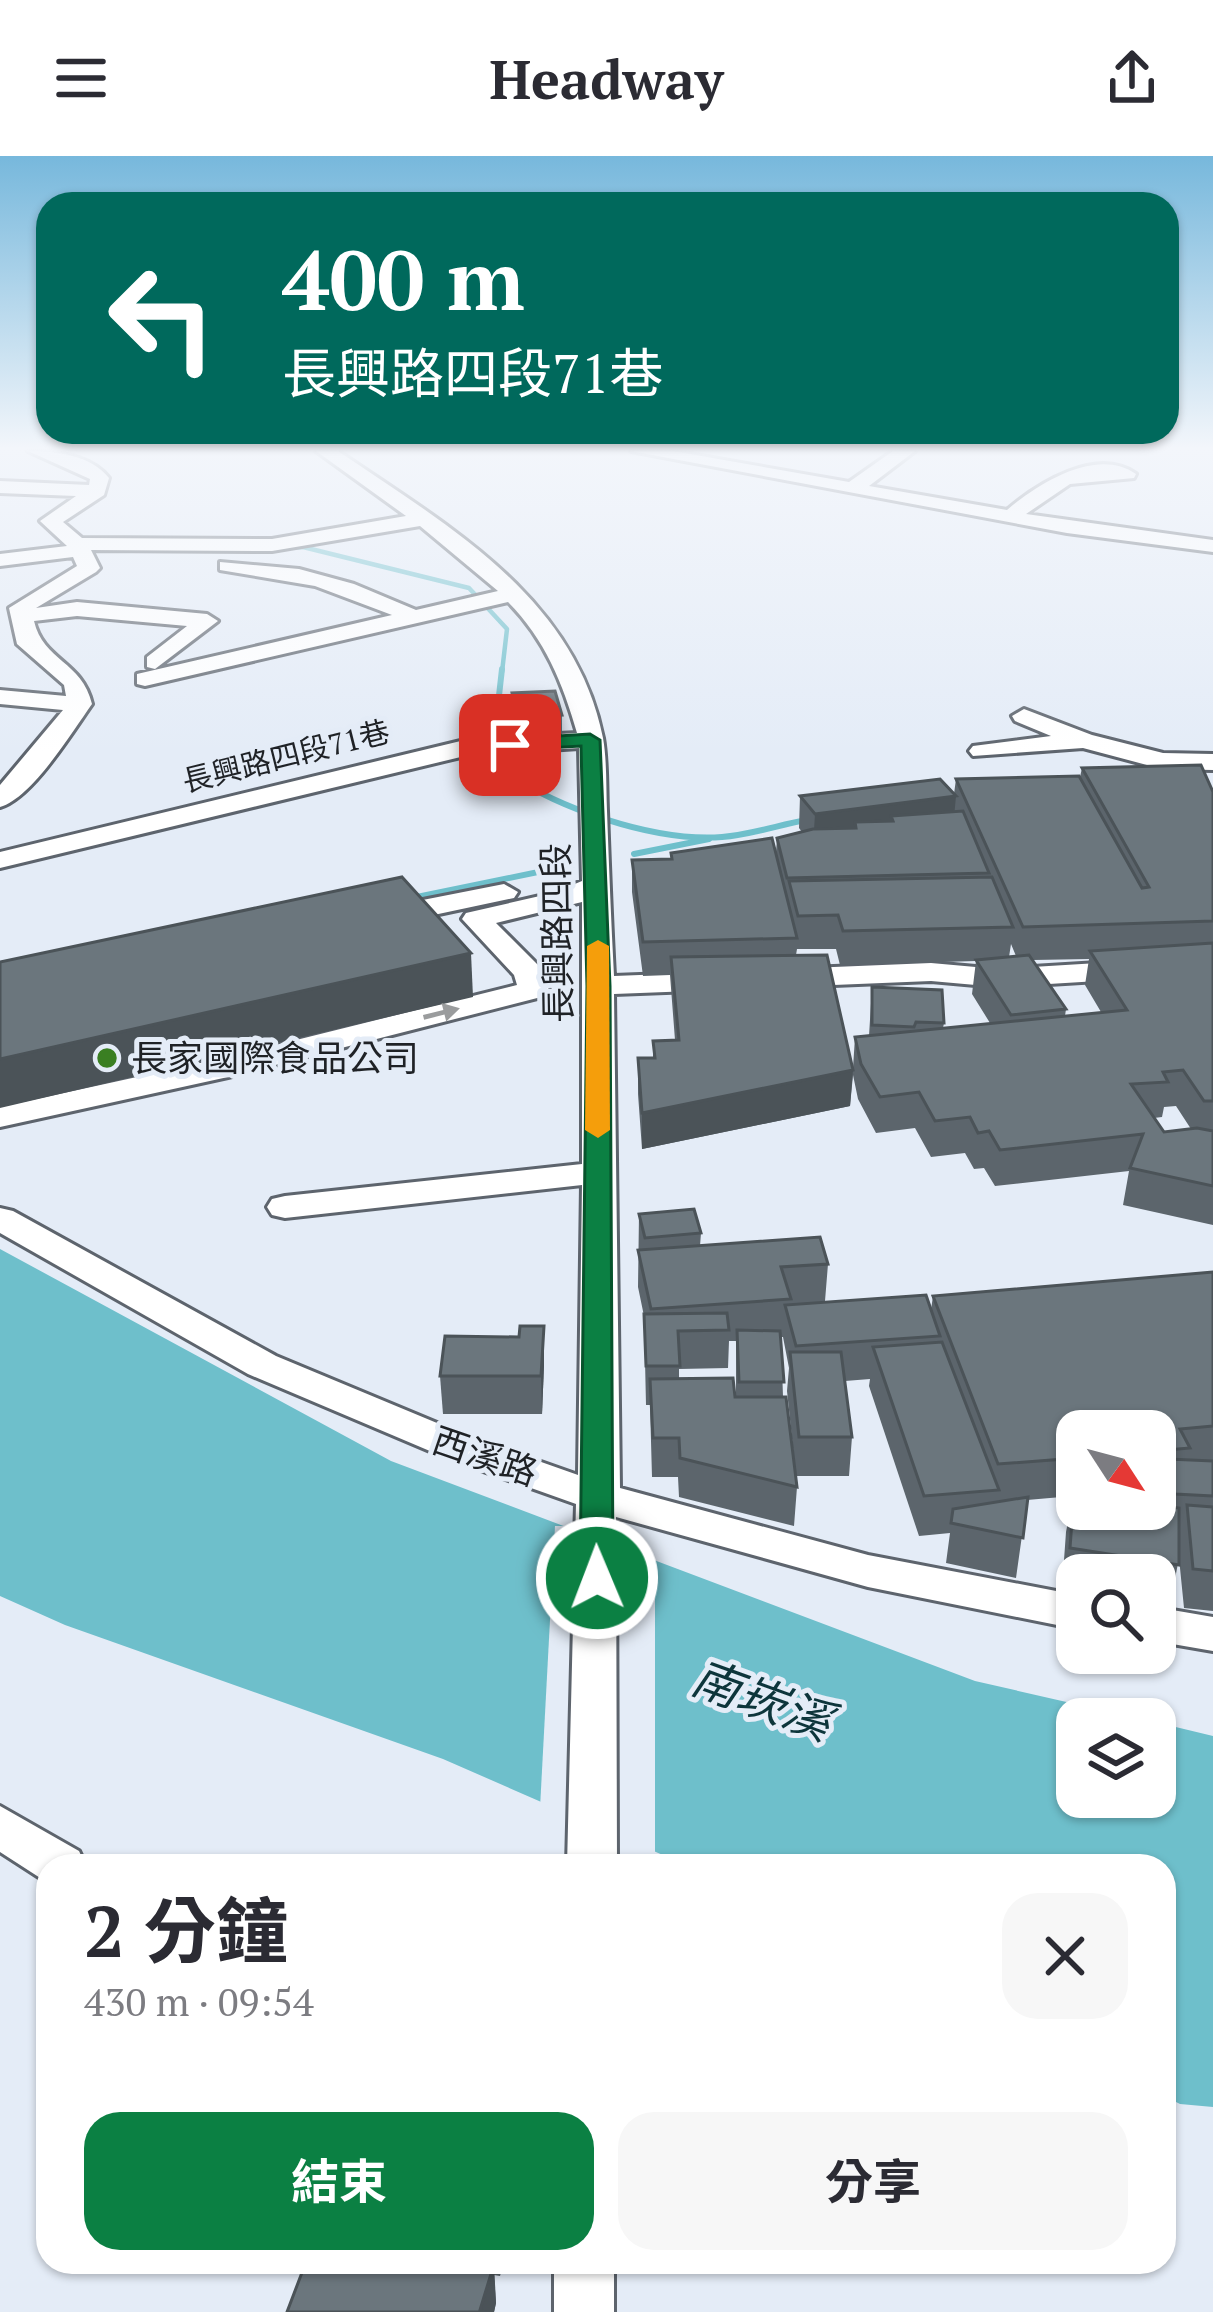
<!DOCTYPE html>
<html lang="zh-TW">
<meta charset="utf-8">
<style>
:root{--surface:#fff;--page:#f7f7f7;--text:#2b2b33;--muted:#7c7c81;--accent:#0b8043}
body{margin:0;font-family:"PT Serif","Noto Sans TC",serif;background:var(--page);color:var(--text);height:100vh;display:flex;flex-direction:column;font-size:45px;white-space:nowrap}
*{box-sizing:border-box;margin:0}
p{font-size:39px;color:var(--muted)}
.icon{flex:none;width:66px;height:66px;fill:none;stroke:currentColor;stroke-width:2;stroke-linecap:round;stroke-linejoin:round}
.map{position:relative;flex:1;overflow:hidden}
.side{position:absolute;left:36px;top:1698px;width:1140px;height:420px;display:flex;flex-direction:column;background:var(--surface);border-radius:36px;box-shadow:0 3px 9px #0004}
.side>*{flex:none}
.hud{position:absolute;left:36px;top:36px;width:1143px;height:252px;border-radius:36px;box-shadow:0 3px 9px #0004;background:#00695c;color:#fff;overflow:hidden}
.needle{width:78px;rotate:126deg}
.buttons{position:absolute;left:1056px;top:1254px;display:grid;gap:24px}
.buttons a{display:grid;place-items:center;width:120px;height:120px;border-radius:24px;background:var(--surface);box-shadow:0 3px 9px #0004;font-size:60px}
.pin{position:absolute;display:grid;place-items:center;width:102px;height:102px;color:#fff;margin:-51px;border-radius:24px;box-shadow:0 6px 18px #0006}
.me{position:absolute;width:132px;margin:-66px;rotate:359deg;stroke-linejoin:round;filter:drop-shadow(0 0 9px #0008)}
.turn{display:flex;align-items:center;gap:42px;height:252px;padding:0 48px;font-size:54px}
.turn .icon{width:156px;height:156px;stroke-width:2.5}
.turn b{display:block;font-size:84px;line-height:102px}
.round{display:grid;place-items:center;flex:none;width:126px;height:126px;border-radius:36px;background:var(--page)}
.head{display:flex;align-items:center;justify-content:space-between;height:204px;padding:0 48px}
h1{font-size:72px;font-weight:700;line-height:90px}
.primary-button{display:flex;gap:24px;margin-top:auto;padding:24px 48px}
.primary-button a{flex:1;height:138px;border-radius:36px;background:var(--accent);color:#fff;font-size:48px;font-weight:700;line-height:138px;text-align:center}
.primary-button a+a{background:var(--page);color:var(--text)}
header{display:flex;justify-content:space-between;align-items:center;height:156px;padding:0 48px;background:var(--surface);font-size:54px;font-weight:700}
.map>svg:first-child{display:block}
.water{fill:#6ebfcb}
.pier{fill:#e4ecf7}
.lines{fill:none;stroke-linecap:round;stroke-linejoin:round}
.stream-far1{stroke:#6ebfcb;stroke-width:4.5}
.stream{stroke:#6ebfcb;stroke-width:6}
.minor-casing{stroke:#5d646d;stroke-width:6}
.minor{fill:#fff;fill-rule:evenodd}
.wall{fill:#5c656c;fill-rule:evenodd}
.shaded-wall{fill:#4b5358}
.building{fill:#6b767d;stroke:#4b5358;stroke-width:3}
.oneway{fill:#9a9c9d}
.route{fill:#0b8043;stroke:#07532c;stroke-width:3}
.slow{fill:#f59e0b}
.poi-dot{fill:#3a7f22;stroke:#e4ecf7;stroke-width:4.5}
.labels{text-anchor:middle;stroke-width:10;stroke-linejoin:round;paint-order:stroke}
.far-street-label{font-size:30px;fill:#1f2226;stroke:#e4ecf7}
.street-label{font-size:36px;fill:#1f2226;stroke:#e4ecf7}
.poi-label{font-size:36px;fill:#1f2226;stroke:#e4ecf7;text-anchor:start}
.near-water-label{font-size:48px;font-style:italic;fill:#0d353b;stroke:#e4ecf7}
</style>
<header><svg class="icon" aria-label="menu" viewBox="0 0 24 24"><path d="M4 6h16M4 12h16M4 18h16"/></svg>Headway<svg class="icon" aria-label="share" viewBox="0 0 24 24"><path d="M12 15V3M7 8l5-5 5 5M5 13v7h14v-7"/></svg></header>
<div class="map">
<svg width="1213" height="2156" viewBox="0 0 1213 2156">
<rect width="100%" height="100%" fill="#e4ecf7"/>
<path class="water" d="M0,1093L391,1305L975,1525L1141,1563H1077V1641H1155V1566L1213,1580V1951L1180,1948L1164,1940V1710H688L443,1603L65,1469L0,1440Z"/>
<path class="pier" d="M555,1370H577L655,1401V1702L540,1652Z"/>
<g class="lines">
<g class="stream-far1">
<path d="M287,392L303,391L469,432L507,473L502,516"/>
<path d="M191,394L254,395"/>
</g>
<g class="stream">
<path d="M502,513L495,575L500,612C555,652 653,686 722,681C750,679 779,669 806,664"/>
<path d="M634,698L709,683"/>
<path d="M412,742L572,709"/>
</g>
<defs>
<g id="minor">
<path d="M28,295C56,295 91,299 109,322L104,339L63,366L82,382L272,383L406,360L316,295H338C448,370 575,441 603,582C607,605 606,631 607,655C609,711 611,764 614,820L718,816L733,825L718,834L614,838L620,1332L868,1399L1077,1439V1473L868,1431L616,1361L617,1710H567L576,1348L444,1301L248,1218L0,1077V1052L13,1055L276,1200L473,1282L578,1319L582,1029L285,1062L272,1059L267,1051L272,1043L285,1040L582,1008V746L496,767L539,810L549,834L545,840L228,921L0,971V951L228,901L517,829L514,819L462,763L466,757L553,737L582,725L579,592L469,599L0,712V696L469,583L577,577C563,528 545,483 508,446L145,530L137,528V518L392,459L315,430L220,414V406L299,413L354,428L416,454L498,435L420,370L272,395L91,394L100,412L96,416L36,452L77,446L207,458L218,465L155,513L147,511V501L187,470L77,460L34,465C43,505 82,505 92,548C72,576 32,642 0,651V629L63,554L0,548V534L66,540L64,529L17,488L9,452L77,410L73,401L0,410V398L67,390L40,365L76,340L0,337V325L89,329L90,323Z"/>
<path d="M631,295H673L849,326L893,295H915L869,330L1007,354C1037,328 1097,290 1136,318L1134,322L1070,328L1026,358L1213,384V396L1067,377Z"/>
<path d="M1024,553L1092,579L1163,597L1213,598V614L1162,613L1083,592L973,600L969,595L973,590L1051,580L1015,565L1012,560Z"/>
<path d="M504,728L518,736L514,742L382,770L368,761L382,752Z"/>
<path d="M1213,800V818L998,831L931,825L785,831L770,822L785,813L931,807L998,813Z"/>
<path d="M1155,1451L1213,1461V1495L1155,1485Z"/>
<path d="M0,1650L79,1695L86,1710H48V1727L0,1696Z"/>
<rect x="554" y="2106" width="60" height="50"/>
</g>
</defs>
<use href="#minor" class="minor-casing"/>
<use href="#minor" class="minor"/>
</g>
<g class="wall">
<path d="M512,537L562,559V579L517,582L512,557Z"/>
<path d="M1082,612L1213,636V1069L1123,1049L1129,1015L995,1030L984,1012L974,1013L965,997L931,1001L915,972L876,977L858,943L853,919L850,950L642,993L638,938V902H653V885L675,884L670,819L643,820L632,736V704L776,697L777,682L802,676L799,672L800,640L954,638L956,623L1080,621ZM1011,788L1016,800L1009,801ZM797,793H836L840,809L976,805L972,838L990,867L943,872L944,867L872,831L869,880L855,881L853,912L796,799ZM1089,803L1085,829L1101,856L1065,860L1066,853L1033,804ZM1176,950L1191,973L1164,976L1154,962L1162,961L1164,951Z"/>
<path d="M639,1058L701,1077L700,1090L828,1108L825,1145L931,1154L933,1140L1213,1116V1455L1184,1452L1179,1402L1170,1449L1155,1447V1419H1077V1434L1062,1432L1066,1376L1073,1340L1027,1344L1016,1422L946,1407L950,1377L919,1380L869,1230L870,1223L845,1225L852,1281L849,1320H796L787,1235L789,1212L783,1181H781L783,1241L797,1331L794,1370L679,1341L678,1321H652L650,1249H646L644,1160L638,1131ZM729,1185H736V1241L679,1223V1213L728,1212ZM1077,1275H1155V1334L1162,1333L1160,1342L1161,1350L1077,1353Z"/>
<path d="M544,1170V1209L542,1258H443L440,1220Z"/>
<path d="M306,2106H504L500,2120L494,2119L496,2147L494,2156H287Z"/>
</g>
<g class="shaded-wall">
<path d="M956,640L953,672L893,665L891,660L890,680L813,690L815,658Z"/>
<path d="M471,797L473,841L0,952V903Z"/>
<path d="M853,914L850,950L642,993V957Z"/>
<path d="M544,1170V1209L542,1258L541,1220Z"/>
<path d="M494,2108L496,2147L494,2156H480Z"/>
</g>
<g class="building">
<path d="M555,535L562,559L517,561L512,537Z"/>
<path d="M1201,609L1213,636V765L1023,771L956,623L1079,620L1142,732L1149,731L1082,612Z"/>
<path d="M940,623L956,640L815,658L800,640Z"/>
<path d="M963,655L989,717L787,722L777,682L813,673L856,672L855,666L893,665L891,660Z"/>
<path d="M772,682L797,782L643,786L632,704L672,703L671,697Z"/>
<path d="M402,721L471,797L0,903V806Z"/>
<path d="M992,721L1013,771L843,775L838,759L798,760L789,725Z"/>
<path d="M1213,787V945H1204L1183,914L1163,916L1168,926L1131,928L1164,976L1197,972L1213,975V1030L1130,1012L1143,978L1000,994L989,975L978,977L970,961L935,965L919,936L880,941L861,908L855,881L1127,854L1090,795Z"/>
<path d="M827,799L853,914L642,957L638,902H655L653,885L679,884L671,801Z"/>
<path d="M1029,799L1066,853L1011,859L976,804Z"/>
<path d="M872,831L942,834L944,867L916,866L914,871L872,869Z"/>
<path d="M694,1053L701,1077L645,1082L639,1058Z"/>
<path d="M820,1081L828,1108L781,1111L791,1143L651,1153L638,1094Z"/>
<path d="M1213,1116V1270L1180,1273L1190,1292L1155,1295V1275H1077V1302L998,1308L933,1140Z"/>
<path d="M926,1139L940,1180L796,1190L785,1149Z"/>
<path d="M727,1157L729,1174L678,1175L680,1210H646L644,1158Z"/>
<path d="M520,1170H544L541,1220H440L445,1180L519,1181Z"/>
<path d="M737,1174L780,1175L784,1226H739Z"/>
<path d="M942,1186L999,1334L924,1340L873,1191Z"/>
<path d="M790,1196H841L852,1281H799Z"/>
<path d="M733,1222L735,1241H786L797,1331L680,1302L679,1282H653L650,1223Z"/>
<path d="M1168,1303L1213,1305V1340L1175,1338Z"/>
<path d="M1074,1337H1077V1353H1155V1349L1179,1352V1409L1070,1392Z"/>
<path d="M1028,1341L1023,1382L951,1367L953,1353Z"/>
<path d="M1187,1349L1213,1351V1415L1193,1413Z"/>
<path d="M306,2106H483L494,2108L480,2154L486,2156H287Z"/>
</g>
<defs><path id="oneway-solid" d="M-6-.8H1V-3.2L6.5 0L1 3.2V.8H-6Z" transform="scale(3)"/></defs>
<use class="oneway" href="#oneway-solid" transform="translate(441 857) rotate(-14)"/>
<linearGradient id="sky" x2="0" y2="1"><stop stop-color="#77b8dc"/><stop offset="0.49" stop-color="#f3f6fb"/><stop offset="1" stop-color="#f3f6fb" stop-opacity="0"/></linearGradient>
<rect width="1213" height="597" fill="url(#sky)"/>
<path class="route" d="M590,578L600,584L610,830L613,1422L608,1431H585L580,1422L587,830L581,590L510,594L500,589L510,583Z"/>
<path class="slow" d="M598,784L609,790L610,974L598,982L585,974L587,790Z"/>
<circle class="poi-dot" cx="107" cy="902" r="12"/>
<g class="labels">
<g class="far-street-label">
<text transform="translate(286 601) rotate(-14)" y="10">長興路四段71巷</text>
</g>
<g class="street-label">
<text transform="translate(557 777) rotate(-91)" y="13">長興路四段</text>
<text transform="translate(485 1300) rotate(19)" y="13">西溪路</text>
</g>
<g class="poi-label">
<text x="131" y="915">長家國際食品公司</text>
</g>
<g class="near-water-label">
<text transform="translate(762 1544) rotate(20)" y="17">南崁溪</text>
</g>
</g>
</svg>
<div class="buttons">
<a><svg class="needle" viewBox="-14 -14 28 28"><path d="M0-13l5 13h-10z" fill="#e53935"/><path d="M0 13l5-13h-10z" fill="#7c7c81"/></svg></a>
<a><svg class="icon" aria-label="search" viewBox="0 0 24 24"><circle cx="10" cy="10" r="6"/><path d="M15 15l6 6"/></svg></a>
<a><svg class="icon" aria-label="layers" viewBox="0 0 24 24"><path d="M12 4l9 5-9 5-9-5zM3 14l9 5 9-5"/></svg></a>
</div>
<div class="pin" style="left:510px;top:589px;background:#d93025"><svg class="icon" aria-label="arrive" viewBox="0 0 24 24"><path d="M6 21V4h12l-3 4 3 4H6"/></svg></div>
<svg class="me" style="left:597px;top:1422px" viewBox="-20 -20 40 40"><circle r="17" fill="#0b8043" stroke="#fff" stroke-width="3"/><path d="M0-11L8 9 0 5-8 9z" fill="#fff"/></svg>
<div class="hud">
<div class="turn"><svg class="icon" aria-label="left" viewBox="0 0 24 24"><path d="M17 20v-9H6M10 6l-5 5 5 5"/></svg><div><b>400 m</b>長興路四段71巷</div></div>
</div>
<section class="side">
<div class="head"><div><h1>2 分鐘</h1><p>430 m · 09:54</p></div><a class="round"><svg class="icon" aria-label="close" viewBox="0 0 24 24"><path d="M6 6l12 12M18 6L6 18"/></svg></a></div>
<div class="primary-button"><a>結束</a><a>分享</a></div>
</section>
</div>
